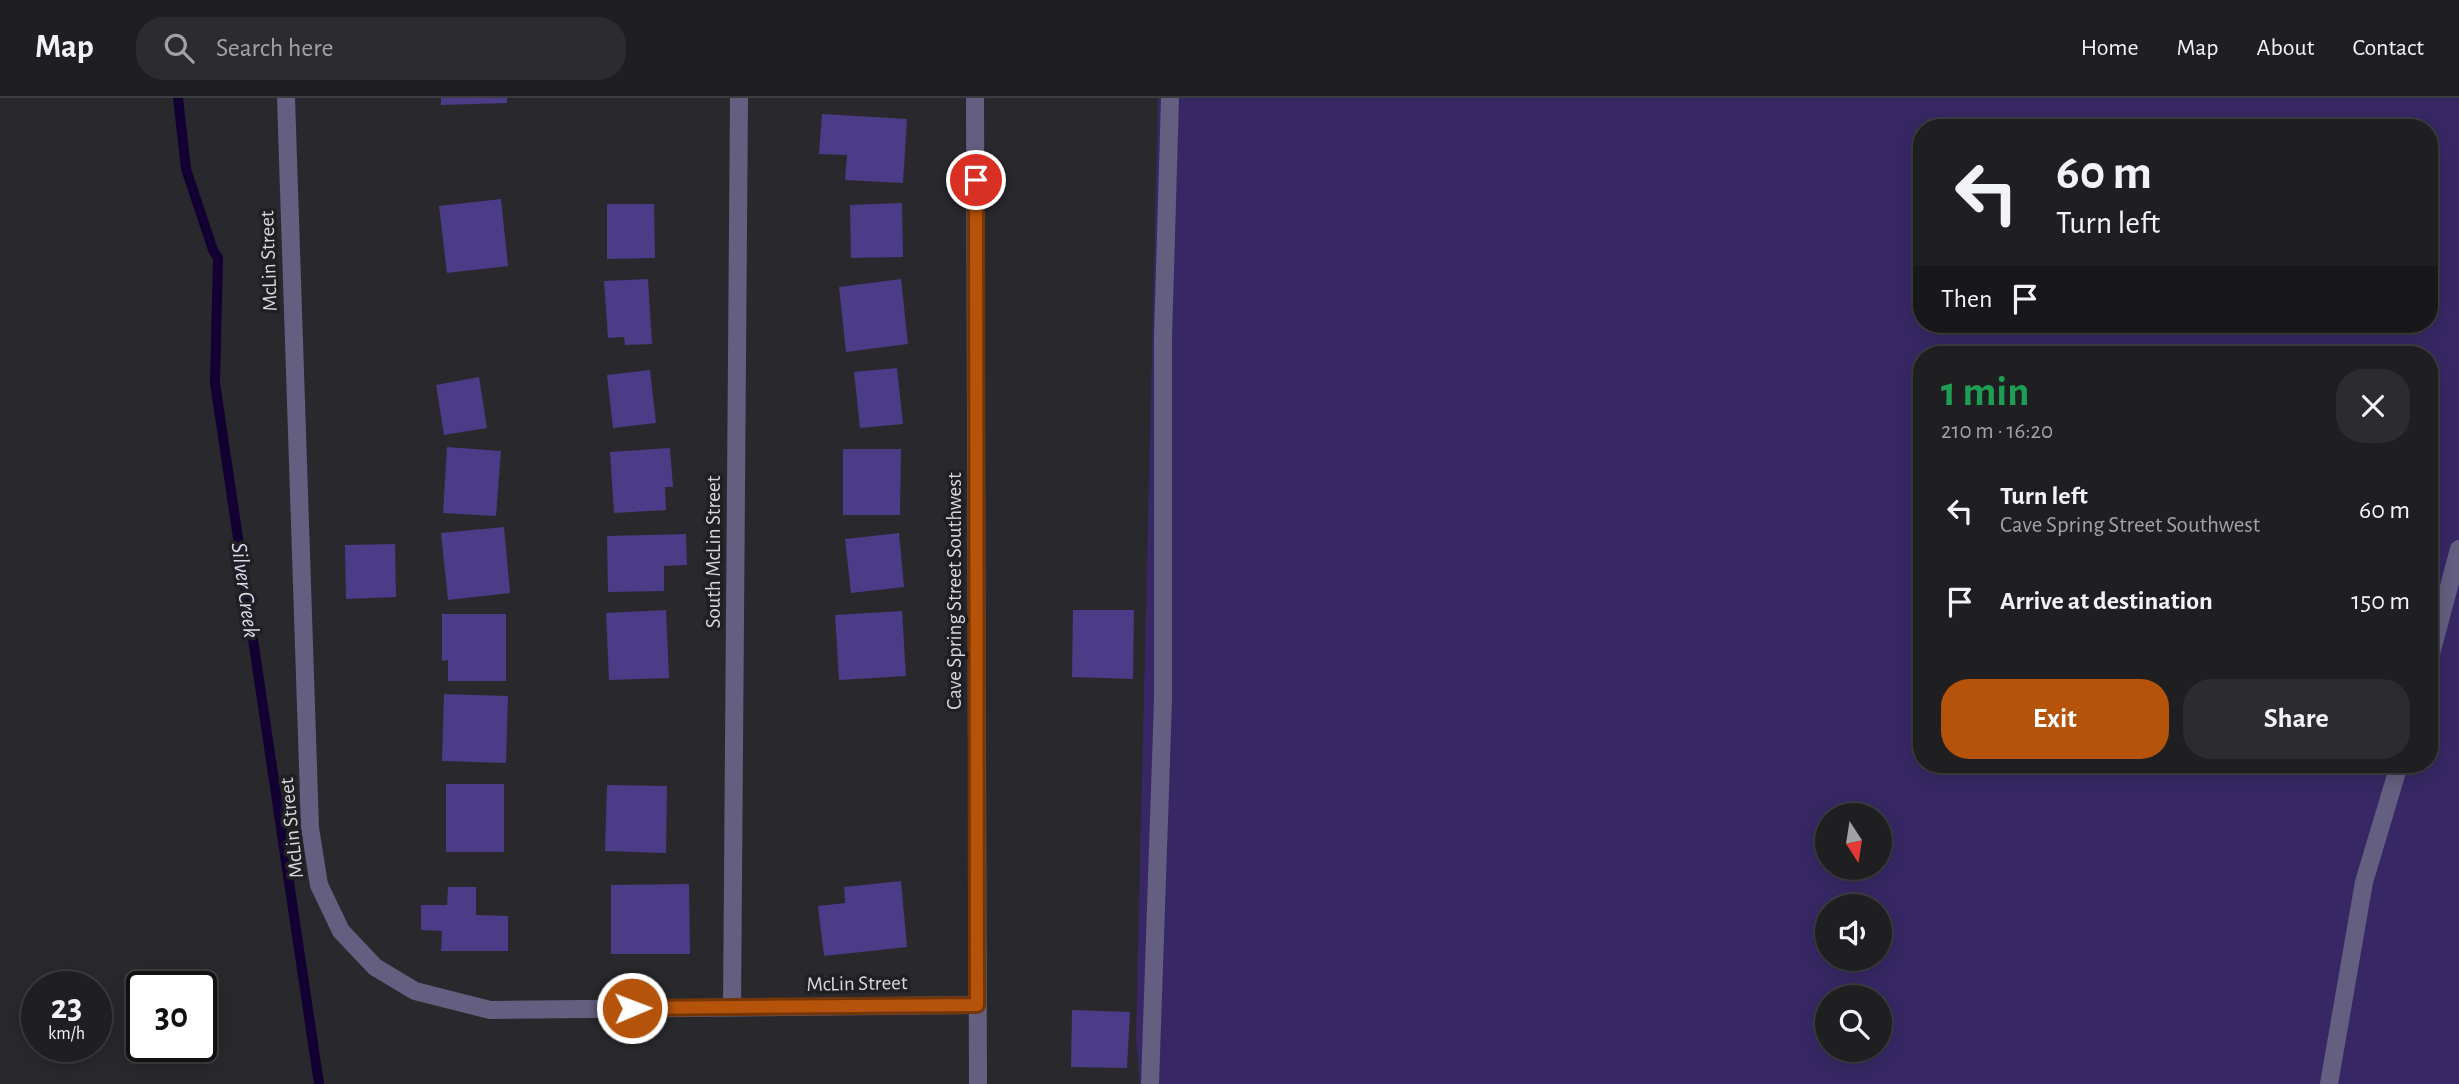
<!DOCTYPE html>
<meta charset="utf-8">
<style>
:root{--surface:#1f1f22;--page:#2c2c2f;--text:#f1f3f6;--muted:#a1a2a5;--line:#3c3d40;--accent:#b45309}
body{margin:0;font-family:"Alegreya Sans",sans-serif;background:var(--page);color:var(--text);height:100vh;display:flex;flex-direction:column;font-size:26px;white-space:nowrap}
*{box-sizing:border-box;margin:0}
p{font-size:23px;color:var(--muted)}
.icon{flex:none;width:38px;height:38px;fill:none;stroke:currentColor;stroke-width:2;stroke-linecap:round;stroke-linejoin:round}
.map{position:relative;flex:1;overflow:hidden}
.panel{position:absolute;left:1913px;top:248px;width:525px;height:427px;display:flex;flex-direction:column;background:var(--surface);border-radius:28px;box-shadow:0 4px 18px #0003,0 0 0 2px var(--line)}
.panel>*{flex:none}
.top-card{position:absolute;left:1913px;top:21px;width:525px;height:214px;border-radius:28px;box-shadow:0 4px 18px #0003,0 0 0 2px var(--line);background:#1f1f22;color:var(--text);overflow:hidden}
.needle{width:46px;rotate:168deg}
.tools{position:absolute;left:1815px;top:705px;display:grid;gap:14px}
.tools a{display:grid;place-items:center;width:77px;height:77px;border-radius:50%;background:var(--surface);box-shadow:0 4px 18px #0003,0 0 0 2px var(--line);font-size:35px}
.speed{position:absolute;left:21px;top:873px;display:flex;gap:14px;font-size:35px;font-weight:700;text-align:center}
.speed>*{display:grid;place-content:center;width:91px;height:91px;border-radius:50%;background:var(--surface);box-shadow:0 4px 18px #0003,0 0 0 2px var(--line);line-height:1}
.speed small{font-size:18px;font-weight:400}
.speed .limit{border:4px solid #111;border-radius:10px;background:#fff;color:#111}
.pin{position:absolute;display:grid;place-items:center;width:60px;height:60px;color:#fff;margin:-30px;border:4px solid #fff;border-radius:50%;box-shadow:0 2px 7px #0007}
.me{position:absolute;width:77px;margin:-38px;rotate:89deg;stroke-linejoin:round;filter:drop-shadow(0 0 5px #0008)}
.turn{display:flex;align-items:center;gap:24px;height:147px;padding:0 28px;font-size:32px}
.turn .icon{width:91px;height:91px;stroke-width:2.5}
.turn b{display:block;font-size:49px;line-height:60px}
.then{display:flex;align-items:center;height:66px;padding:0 28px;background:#0003;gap:14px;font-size:26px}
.round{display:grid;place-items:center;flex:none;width:74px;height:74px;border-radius:28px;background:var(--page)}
.summary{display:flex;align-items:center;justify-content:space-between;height:119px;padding:0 28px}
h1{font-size:42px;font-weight:700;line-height:52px;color:#1e9e55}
.action{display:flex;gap:14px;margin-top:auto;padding:14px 28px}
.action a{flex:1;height:80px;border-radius:28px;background:var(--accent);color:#fff;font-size:28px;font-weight:700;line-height:80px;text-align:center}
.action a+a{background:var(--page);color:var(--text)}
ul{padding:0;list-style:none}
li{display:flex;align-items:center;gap:21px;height:91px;padding:0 28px}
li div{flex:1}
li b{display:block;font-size:26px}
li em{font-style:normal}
header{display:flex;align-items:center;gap:42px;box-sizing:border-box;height:98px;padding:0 35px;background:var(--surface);border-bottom:2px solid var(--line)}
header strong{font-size:33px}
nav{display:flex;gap:38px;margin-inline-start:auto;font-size:24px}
.search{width:490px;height:63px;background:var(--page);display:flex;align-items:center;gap:18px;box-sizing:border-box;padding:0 24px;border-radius:28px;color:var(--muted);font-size:26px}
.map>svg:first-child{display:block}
.green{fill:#372865;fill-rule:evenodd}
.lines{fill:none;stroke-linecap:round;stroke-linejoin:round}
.stream{stroke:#120033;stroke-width:10}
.building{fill:#4c3b86}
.minor{stroke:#645f81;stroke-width:18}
.route-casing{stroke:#753606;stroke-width:18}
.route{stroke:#b45309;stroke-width:12}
.labels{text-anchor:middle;stroke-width:7;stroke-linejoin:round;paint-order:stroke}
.street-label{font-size:21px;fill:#d8d8db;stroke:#201f23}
.water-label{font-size:23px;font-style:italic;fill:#dcd9f0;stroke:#201f23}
</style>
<header>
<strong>Map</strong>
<div class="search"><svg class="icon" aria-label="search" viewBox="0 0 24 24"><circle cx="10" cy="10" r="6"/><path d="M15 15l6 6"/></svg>Search here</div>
<nav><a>Home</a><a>Map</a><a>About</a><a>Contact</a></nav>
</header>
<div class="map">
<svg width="2459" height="986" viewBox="0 0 2459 986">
<rect width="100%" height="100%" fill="#29292d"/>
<path class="green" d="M1158,0H2459V986H1140L1136,938ZM1922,30H2429V226H1922ZM1922,257H2429V667H1922ZM1827,718H1880V770H1827ZM1827,808H1880V861H1827ZM1827,900H1880V952H1827Z"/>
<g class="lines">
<path class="stream" d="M178,0L186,71L213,152L218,160L215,285L319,986"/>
</g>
<g class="building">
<path d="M441,0H507V5L441,7Z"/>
<path d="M822,16L907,21L903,85L845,82L847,57L819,56Z"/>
<path d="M501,101L508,168L447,175L439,108Z"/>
<path d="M902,105L903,159L851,160L850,107Z"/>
<path d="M607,106H654L655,160L607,161Z"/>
<path d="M648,181L652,246L625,247L624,239L608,240L604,183Z"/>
<path d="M901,181L908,246L846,254L839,189Z"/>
<path d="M897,270L903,326L860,330L854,274Z"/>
<path d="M650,272L656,325L613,330L607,277Z"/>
<path d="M479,279L487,330L444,337L436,287Z"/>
<path d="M447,349L501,353L496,418L443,415Z"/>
<path d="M670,350L673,389H665L666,412L614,415L610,354Z"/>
<path d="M843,351H901L900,417H843Z"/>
<path d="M504,429L510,495L448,502L441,435Z"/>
<path d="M899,435L904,489L851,495L845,441Z"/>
<path d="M686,436L687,467L664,468V493L608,494L607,438Z"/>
<path d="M395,446L396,499L346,501L345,447Z"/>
<path d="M666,512L669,580L609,582L606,515Z"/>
<path d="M1073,512H1134L1133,581L1072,579Z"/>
<path d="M902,513L906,578L839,582L835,517Z"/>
<path d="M442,516H506V583H448V562L442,563Z"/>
<path d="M444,596L508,598L506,665L442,663Z"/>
<rect x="446" y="686" width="58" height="68"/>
<path d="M607,687L667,688L666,755L605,753Z"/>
<path d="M901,783L907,849L824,858L818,808L845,805L844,789Z"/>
<path d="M689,786L690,856H611V787Z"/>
<path d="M448,789H476V817L508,818V853H441L442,833L421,832V807H447Z"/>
<path d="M1072,912L1130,914L1127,970L1071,969Z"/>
</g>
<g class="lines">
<g class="minor">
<path d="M286,0L310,730L319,787L341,833L375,869L415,893L490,912L977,907"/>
<path d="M975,0L978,986"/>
<path d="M2429,563L2459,451"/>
<path d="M732,909L739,0"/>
<path d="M1150,986L1163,603V240L1170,0"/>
<path d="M2329,986L2364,784L2399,667"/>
</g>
</g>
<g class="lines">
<defs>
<path id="route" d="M632,910L977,907L976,82"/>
</defs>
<use href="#route" class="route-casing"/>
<use href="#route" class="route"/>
</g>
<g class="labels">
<g class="street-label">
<text transform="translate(268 163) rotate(-92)" y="7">McLin Street</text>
<text transform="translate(713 454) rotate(-90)" y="7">South McLin Street</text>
<text transform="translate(954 493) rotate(-90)" y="7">Cave Spring Street Southwest</text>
<text transform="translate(291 730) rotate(-96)" y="7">McLin Street</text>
<text transform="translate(857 885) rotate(-1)" y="7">McLin Street</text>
</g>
<g class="water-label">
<text transform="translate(246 492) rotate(82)" y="8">Silver Creek</text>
</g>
</g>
</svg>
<div class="tools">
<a><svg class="needle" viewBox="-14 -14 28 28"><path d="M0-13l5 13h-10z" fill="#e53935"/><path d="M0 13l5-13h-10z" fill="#a1a2a5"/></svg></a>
<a><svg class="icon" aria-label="sound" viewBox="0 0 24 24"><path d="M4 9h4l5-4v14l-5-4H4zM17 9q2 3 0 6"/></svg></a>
<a><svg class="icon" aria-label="search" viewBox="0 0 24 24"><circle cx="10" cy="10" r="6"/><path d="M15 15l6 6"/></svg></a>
</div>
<div class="speed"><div>23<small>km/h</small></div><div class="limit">30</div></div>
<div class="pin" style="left:976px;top:82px;background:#d93025"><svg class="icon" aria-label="arrive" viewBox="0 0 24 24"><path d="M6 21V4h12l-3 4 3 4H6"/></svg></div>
<svg class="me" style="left:632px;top:910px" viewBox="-20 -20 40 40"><circle r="17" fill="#b45309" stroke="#fff" stroke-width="3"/><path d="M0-11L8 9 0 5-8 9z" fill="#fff"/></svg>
<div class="top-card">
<div class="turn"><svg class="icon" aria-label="left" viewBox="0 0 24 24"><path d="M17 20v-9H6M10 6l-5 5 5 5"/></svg><div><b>60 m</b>Turn left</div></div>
<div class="then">Then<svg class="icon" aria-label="arrive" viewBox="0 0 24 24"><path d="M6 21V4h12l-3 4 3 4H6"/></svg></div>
</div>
<section class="panel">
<div class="summary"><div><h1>1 min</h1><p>210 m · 16:20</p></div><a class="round"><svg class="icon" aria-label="close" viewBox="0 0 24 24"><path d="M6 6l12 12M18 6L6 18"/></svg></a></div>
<ul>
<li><svg class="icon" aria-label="left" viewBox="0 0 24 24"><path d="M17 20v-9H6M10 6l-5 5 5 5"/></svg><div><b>Turn left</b><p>Cave Spring Street Southwest</p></div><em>60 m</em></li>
<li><svg class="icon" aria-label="arrive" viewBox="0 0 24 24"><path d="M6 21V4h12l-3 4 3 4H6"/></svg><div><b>Arrive at destination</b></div><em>150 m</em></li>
</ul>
<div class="action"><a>Exit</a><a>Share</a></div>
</section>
</div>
